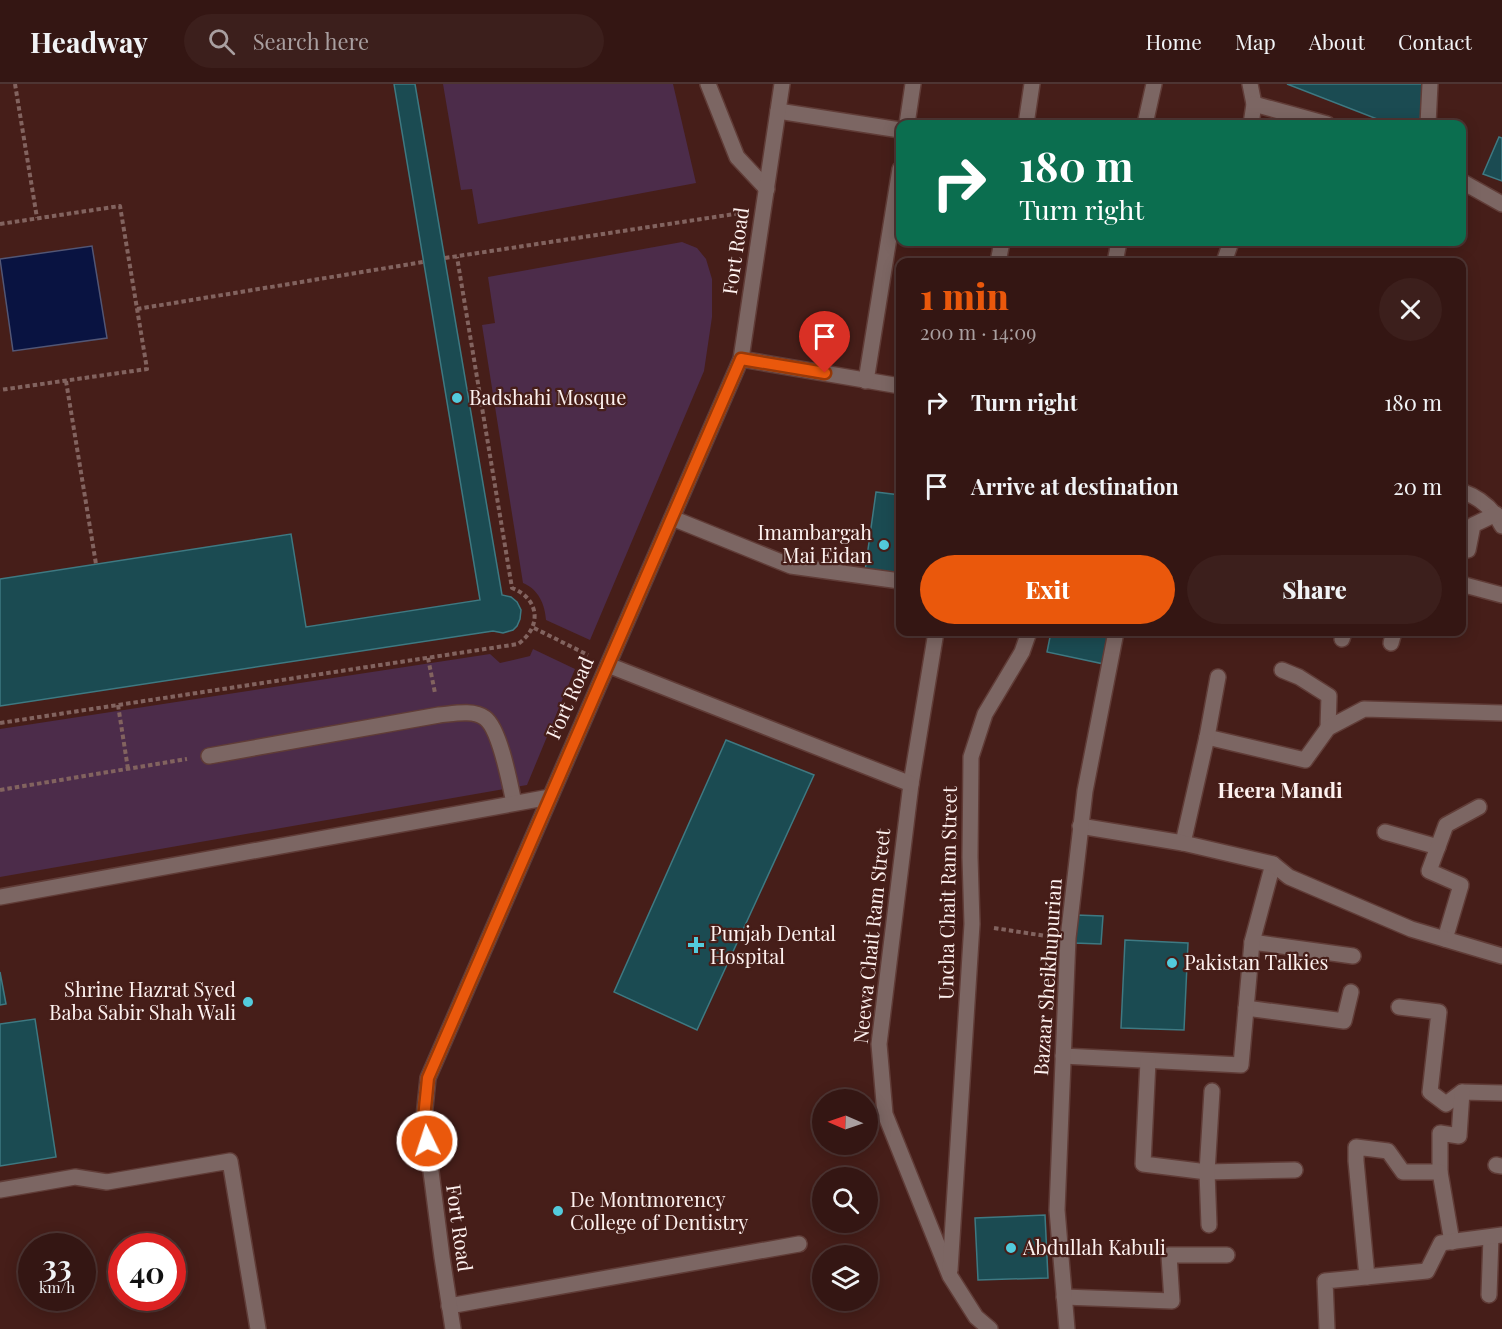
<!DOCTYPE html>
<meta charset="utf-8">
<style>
:root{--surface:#341613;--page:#3c1f1c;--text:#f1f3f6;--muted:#a99fa0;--line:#4e3533;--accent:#ea580c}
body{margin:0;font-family:"Playfair Display",serif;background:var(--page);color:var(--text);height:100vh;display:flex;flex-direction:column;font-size:22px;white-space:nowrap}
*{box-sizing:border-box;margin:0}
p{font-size:20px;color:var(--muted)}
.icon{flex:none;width:33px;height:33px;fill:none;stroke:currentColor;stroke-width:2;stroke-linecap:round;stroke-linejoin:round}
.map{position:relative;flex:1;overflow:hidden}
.panel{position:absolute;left:896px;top:174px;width:570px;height:378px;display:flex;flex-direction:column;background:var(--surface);border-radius:12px;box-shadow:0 3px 15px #0003,0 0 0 2px var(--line)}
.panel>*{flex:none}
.hud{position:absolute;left:896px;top:36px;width:570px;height:126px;border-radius:12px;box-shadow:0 3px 15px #0003,0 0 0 2px var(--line);background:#0b6e4f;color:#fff;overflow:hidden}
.needle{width:39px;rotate:272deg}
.buttons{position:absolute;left:812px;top:1005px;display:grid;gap:12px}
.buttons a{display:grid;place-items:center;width:66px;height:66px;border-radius:50%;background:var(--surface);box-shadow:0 3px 15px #0003,0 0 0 2px var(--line);font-size:30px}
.speed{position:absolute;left:18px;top:1149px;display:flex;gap:12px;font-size:30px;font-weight:700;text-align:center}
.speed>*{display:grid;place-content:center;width:78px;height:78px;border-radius:50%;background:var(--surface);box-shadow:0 3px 15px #0003,0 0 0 2px var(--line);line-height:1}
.speed small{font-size:15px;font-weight:400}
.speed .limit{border:9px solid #d22;background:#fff;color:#111}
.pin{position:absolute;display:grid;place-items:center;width:51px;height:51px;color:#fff;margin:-62px -26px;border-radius:50% 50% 50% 0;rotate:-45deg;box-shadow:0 0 6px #0007}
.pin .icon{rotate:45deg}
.me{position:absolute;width:66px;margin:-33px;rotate:356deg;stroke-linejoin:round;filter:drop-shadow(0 0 4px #0008)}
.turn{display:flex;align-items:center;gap:21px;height:126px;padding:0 24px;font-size:27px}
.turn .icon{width:78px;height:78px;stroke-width:2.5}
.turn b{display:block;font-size:42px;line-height:51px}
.round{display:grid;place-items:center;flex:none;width:63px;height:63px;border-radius:32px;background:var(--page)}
.summary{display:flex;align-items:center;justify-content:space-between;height:102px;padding:0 24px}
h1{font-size:36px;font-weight:800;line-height:45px;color:var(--accent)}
.button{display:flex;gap:12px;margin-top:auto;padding:12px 24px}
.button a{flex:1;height:69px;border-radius:36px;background:var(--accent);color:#fff;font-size:24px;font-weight:800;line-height:69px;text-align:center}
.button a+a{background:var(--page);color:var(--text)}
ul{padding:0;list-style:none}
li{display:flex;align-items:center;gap:18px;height:84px;padding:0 24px}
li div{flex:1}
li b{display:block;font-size:22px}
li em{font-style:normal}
header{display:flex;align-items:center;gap:36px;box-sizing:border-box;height:84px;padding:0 30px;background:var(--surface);border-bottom:2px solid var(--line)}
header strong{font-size:28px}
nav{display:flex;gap:33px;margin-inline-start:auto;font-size:21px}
.search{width:420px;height:54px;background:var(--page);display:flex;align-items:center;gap:15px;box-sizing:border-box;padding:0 21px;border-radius:33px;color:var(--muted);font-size:22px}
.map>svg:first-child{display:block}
.green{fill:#4c2c4a}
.water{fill:#091341;stroke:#525675;stroke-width:1.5}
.building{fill:#1b4b52;stroke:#3e7982;stroke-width:1.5}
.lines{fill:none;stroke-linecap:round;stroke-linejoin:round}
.service-casing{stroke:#603c37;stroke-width:18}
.minor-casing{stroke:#603c37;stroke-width:18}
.tertiary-casing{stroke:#603c37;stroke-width:18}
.path{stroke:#82635f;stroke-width:4;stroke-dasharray:4.5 3;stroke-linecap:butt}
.service{stroke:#7c6663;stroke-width:15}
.minor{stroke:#7c6663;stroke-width:15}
.tertiary{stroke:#7c6663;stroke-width:15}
.route-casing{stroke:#983908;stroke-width:15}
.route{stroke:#ea580c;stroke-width:10}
.poi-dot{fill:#53cbdc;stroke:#461e19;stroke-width:2}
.labels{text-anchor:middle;stroke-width:4.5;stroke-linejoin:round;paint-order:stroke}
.street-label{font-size:20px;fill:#fdf1ef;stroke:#461e19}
.poi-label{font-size:20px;fill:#fdf1ef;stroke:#461e19;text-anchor:start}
.neighbourhood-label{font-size:21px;font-weight:bold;fill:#fdf1ef;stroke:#461e19}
</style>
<header>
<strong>Headway</strong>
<div class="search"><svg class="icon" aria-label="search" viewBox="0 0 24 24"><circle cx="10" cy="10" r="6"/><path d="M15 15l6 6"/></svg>Search here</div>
<nav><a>Home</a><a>Map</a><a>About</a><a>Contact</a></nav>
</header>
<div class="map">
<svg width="1502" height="1245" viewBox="0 0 1502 1245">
<rect width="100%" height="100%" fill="#461e19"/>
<g class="green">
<path d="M443,0H673L696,99L478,140L472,105L461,106Z"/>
<path d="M682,158L697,164L706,175L712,195V233L704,287L590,556L546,536C545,520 538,505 523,499L482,241L495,239L488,193Z"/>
<path d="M533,565L575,585L527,701L0,793V645L490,570L500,579L530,572Z"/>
</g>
<path class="water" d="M92,162L107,254L13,267L0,175Z"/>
<g class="building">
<path d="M394,0H415L502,511L511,513L517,518L521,526L520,535L517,542L513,546L503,549L493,547L0,622V495L291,450L306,543L480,516Z"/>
<path d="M1287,0H1423L1420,40H1390Z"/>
<path d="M1499,53L1502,54V97L1483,90Z"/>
<path d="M876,408L900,411V492L865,487Z"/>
<path d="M1051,548H1112L1104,580L1047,568Z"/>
<path d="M726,656L814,691L697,946L614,908Z"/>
<path d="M1076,831L1103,832L1101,860L1074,859Z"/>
<path d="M1125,856L1188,859L1184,946L1121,944Z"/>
<path d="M0,888L6,920L0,921Z"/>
<path d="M35,935L56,1073L0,1082V940Z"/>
<path d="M1045,1131L1048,1194L978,1196L975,1134Z"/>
</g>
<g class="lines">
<defs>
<g id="service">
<path d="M1461,407C1479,413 1493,424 1502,442"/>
<path d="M1461,464L1468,466L1473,441L1496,430"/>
<path d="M1461,500L1502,511"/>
<path d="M1342,555L1344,548"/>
<path d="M1391,559L1394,548"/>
<path d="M1282,586L1299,593L1329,612L1328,644"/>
<path d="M1207,653L1305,676L1328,644L1364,625L1502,629"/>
<path d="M209,672L439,631C452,630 473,625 485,634C500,645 510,700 514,719"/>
<path d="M1385,748L1438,763"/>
<path d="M1183,759L1207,653L1218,593"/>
<path d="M0,813L550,713"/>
<path d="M1445,855L1461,801L1429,787L1446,741L1479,723"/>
<path d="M1252,858L1353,872"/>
<path d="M1399,923L1439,928L1430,1008L1446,1020L1462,1008L1502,1009"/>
<path d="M1246,924L1344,937L1351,908"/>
<path d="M1063,972L1241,981L1252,858L1273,780"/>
<path d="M1148,977L1143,1080L1207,1088L1295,1086"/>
<path d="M1496,1081L1502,1082"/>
<path d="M1440,1088V1049L1459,1052L1462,1008"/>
<path d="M0,1106L75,1093L107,1098L230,1077L258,1245"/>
<path d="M1209,1141L1207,1088L1212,1007"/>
<path d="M1367,1193L1356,1077V1063L1388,1067L1403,1088H1440L1452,1158"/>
<path d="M1489,1211L1491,1153"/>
<path d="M1064,1213L1172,1217L1169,1171H1227"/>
<path d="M449,1222L799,1160"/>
</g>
<g id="minor">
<path d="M708,0L737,73L767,105"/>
<path d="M778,27L900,46"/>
<path d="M907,40L913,0"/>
<path d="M1026,40L1032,0"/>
<path d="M1145,40L1154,0"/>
<path d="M1428,40L1430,0"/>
<path d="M998,178L1002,158"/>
<path d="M1115,178L1119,158"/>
<path d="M741,275L900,302"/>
<path d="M866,297L900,85"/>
<path d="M672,434L791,482L900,497"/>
<path d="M936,548L911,700L879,960L885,1030L950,1192L976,1233L990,1245"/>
<path d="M608,581L911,700"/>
<path d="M1080,742L1183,759L1273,780L1289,793L1411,845L1502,872"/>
<path d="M950,1186L972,840L970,773L971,673L985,630L1022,568L1029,548"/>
<path d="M1327,1245L1325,1197L1427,1187L1441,1159L1502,1151"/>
</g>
<g id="tertiary">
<path d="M1250,0L1254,20L1251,40"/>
<path d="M1254,20L1327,40"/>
<path d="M1461,97L1502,120"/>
<path d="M1224,178L1231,158"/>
<path d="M453,1245L442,1173L424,1033L428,994L741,275L782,0"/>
<path d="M1067,1245L1057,1126L1068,854L1085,707L1116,548"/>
</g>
</defs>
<use href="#service" class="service-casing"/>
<use href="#minor" class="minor-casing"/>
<use href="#tertiary" class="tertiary-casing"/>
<g class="path">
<path d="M15,0L37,134"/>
<path d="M0,140L120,122L147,285L0,306"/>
<path d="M445,174L741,129"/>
<path d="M137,225L423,178"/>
<path d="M66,297L96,480"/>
<path d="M534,544L588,571"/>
<path d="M428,574L435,609"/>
<path d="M118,621L128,685"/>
<path d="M0,639L518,560C542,543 540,515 512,504L457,173"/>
<path d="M0,706L187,675"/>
<path d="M994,844L1046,852"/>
</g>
<use href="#service" class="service"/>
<use href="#minor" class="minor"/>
<use href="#tertiary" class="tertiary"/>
</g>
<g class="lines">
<defs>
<path id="route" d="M427,1057L424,1034L428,994L741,275L825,289"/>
</defs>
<use href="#route" class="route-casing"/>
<use href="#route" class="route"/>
</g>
<g class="poi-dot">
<circle cx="457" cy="314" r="6"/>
<circle cx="884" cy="461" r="6"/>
<path d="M693 852h6v6h6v6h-6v6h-6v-6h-6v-6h6z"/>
<circle cx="1172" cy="879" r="6"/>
<circle cx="248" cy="918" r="6"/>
<circle cx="558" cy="1127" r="6"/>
<circle cx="1011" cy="1164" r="6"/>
</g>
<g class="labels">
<g class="street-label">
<text transform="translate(736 167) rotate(-82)" y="7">Fort Road</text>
<text transform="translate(570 614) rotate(-66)" y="7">Fort Road</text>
<text transform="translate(948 809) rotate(-89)" y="7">Uncha Chait Ram Street</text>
<text transform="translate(872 852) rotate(-84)" y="7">Neewa Chait Ram Street</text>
<text transform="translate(1048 893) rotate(-86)" y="7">Bazaar Sheikhupurian</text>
<text transform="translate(459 1144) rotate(82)" y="7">Fort Road</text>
</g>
<g class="poi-label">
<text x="469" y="321">Badshahi Mosque</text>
<text x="872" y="456" text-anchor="end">Imambargah<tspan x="872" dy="23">Mai Eidan</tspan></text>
<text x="710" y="857">Punjab Dental<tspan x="710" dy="23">Hospital</tspan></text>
<text x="1184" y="886">Pakistan Talkies</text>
<text x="236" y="913" text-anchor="end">Shrine Hazrat Syed<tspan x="236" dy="23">Baba Sabir Shah Wali</tspan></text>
<text x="570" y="1123">De Montmorency<tspan x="570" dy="23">College of Dentistry</tspan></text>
<text x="1023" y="1171">Abdullah Kabuli</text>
</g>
<g class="neighbourhood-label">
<text x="1280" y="714">Heera Mandi</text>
</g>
</g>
</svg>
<div class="buttons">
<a><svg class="needle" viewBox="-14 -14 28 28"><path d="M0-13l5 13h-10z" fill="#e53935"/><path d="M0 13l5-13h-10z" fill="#a99fa0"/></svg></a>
<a><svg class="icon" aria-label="search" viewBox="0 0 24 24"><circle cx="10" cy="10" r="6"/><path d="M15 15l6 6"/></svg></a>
<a><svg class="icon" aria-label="layers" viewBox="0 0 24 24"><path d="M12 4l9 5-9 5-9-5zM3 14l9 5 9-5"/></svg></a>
</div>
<div class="speed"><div>33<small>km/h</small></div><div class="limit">40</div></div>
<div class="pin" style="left:825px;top:289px;background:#d93025"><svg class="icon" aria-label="arrive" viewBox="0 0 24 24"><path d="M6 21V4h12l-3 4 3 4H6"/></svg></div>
<svg class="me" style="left:427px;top:1057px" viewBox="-20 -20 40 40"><circle r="17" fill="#ea580c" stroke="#fff" stroke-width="3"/><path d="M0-11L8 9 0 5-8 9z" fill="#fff"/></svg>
<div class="hud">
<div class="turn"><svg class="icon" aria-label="right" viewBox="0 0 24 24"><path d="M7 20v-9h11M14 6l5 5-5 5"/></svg><div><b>180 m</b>Turn right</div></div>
</div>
<section class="panel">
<div class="summary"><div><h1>1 min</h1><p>200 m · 14:09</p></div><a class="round"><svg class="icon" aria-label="close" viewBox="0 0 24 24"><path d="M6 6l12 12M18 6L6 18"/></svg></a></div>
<ul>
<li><svg class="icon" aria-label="right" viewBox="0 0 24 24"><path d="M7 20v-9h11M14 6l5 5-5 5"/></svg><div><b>Turn right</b></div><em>180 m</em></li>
<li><svg class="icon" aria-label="arrive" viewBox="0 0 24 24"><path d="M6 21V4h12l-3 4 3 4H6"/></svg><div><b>Arrive at destination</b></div><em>20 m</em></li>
</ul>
<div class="button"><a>Exit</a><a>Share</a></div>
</section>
</div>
